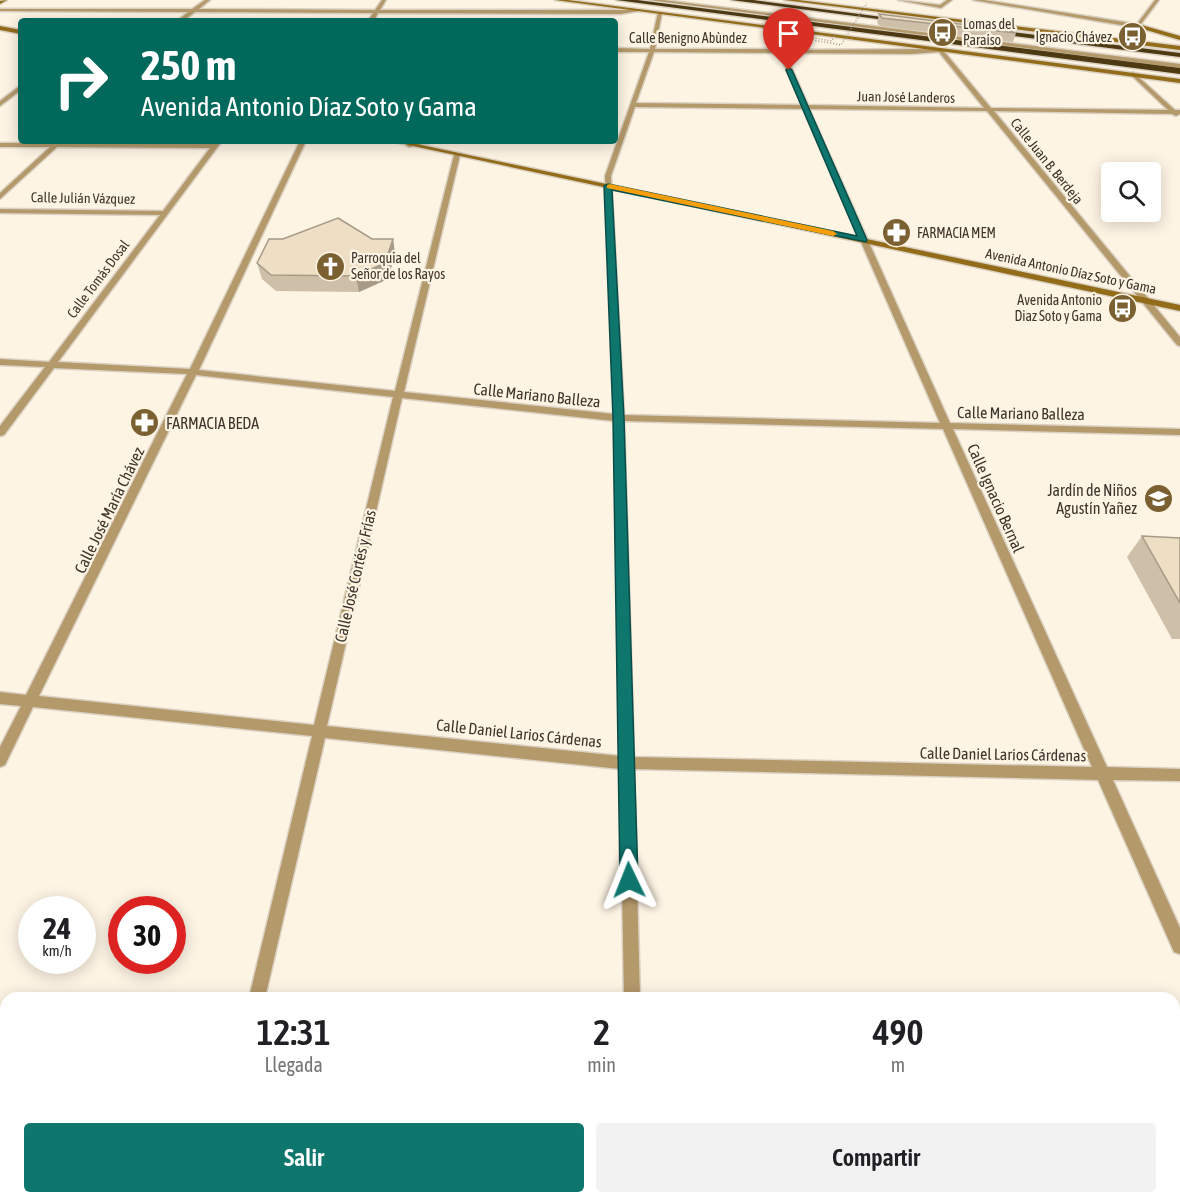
<!DOCTYPE html>
<html lang="es">
<meta charset="utf-8">
<style>
:root{--surface:#fff;--page:#f2f2f2;--text:#202124;--muted:#757577;--accent:#0f766e}
body{margin:0;font-family:"Asap Condensed",sans-serif;background:var(--page);color:var(--text);height:100vh;display:flex;flex-direction:column;font-size:22px;white-space:nowrap}
*{box-sizing:border-box;margin:0}
p{font-size:20px;color:var(--muted)}
.icon{flex:none;width:33px;height:33px;fill:none;stroke:currentColor;stroke-width:2;stroke-linecap:round;stroke-linejoin:round}
.map{position:relative;flex:1;overflow:hidden}
.panel{position:absolute;left:0px;top:992px;width:1180px;height:212px;display:flex;flex-direction:column;background:var(--surface);border-radius:18px 18px 0 0;box-shadow:0 3px 15px #0003}
.panel>*{flex:none}
.hud{position:absolute;left:18px;top:18px;width:600px;height:126px;border-radius:6px;box-shadow:0 3px 15px #0003;background:#00695c;color:#fff;overflow:hidden}
.tools{position:absolute;left:1101px;top:162px;display:grid;gap:12px}
.tools a{display:grid;place-items:center;width:60px;height:60px;border-radius:6px;background:var(--surface);box-shadow:0 3px 15px #0003;font-size:30px}
.speed{position:absolute;left:18px;top:896px;display:flex;gap:12px;font-size:30px;font-weight:700;text-align:center}
.speed>*{display:grid;place-content:center;width:78px;height:78px;border-radius:50%;background:var(--surface);box-shadow:0 3px 15px #0003;line-height:1}
.speed small{font-size:15px;font-weight:400}
.speed .limit{border:9px solid #d22;background:#fff;color:#111}
.pin{position:absolute;display:grid;place-items:center;width:51px;height:51px;color:#fff;margin:-62px -26px;border-radius:50% 50% 50% 0;rotate:-45deg;box-shadow:0 0 6px #0007}
.pin .icon{rotate:45deg}
.me{position:absolute;width:66px;margin:-33px;rotate:358deg;stroke-linejoin:round;filter:drop-shadow(0 0 4px #0008)}
.turn{display:flex;align-items:center;gap:21px;height:126px;padding:0 24px;font-size:27px}
.turn .icon{width:78px;height:78px;stroke-width:2.5}
.turn b{display:block;font-size:42px;line-height:51px}
.eta{display:flex;justify-content:space-evenly;align-items:center;height:102px;text-align:center}
.eta b{font-size:36px;font-weight:600;line-height:42px}
.cta{display:flex;gap:12px;margin-top:auto;padding:12px 24px}
.cta a{flex:1;height:69px;border-radius:6px;background:var(--accent);color:#fff;font-size:24px;font-weight:600;line-height:69px;text-align:center}
.cta a+a{background:var(--page);color:var(--text)}
.map>svg:first-child{display:block}
.lines{fill:none;stroke-linecap:round;stroke-linejoin:round}
.lane-casing{stroke:#dbd2c3;stroke-width:3}
.street-casing{stroke:#dbd2c3;stroke-width:3}
.secondary-casing{stroke:#dbd2c3;stroke-width:3}
.highway-casing{stroke:#dbd2c3;stroke-width:3}
.lane{fill:#b4996b;fill-rule:evenodd}
.street{fill:#b4996b;fill-rule:evenodd}
.secondary{fill:#936c1a;fill-rule:evenodd}
.highway{fill:#4e3a12;fill-rule:evenodd}
.path-bridge{stroke:#a59c8f;stroke-width:1.5;stroke-dasharray:1 2;stroke-linecap:butt}
.wall{fill:#cdbfa8}
.shaded-wall{fill:#a79b88}
.building{fill:#eedec3;stroke:#a79b88;stroke-width:1.5}
.route{fill:#0f766e;stroke:#0a4d48;stroke-width:1.5}
.slow{fill:#f59e0b}
.labels{text-anchor:middle;stroke-width:4.5;stroke-linejoin:round;paint-order:stroke}
.far-poi-label{font-size:14px;fill:#3d362c;stroke:#fef4e4;text-anchor:start}
.far-street-label{font-size:14px;fill:#3d362c;stroke:#fef4e4}
.street-label{font-size:16px;fill:#3d362c;stroke:#fef4e4}
.poi-label{font-size:16px;fill:#3d362c;stroke:#fef4e4;text-anchor:start}
</style>
<div class="map">
<svg width="1180" height="1202" viewBox="0 0 1180 1202">
<rect width="100%" height="100%" fill="#fef4e4"/>
<g class="lines">
<defs>
<path id="lane" d="M649,0H663L1180,64V68Z"/>
<g id="street">
<path d="M205,0H210L199,9L375,10L382,0H386L380,10H644L621,14L378,13L374,21H368L373,13L195,12L183,21H177L188,12L0,11V9H192Z"/>
<path d="M898,0L940,5L947,0H952L941,8Z"/>
<path d="M973,0H984L1137,24L1155,0H1159L1138,28Z"/>
<path d="M658,12L662,13L655,49H778L770,28L773,26L776,28L783,50L942,49L991,108L1168,110L1131,75L1133,72L1175,110H1180V114L1176,116L1172,114L994,111L1180,337V346L1177,345L987,111L809,109L950,423L1180,429V435L953,429L1107,767L1180,769V781L1113,780L1180,928V954L1174,952L1098,780L634,769L640,998H624L620,769L325,738L265,998H249L312,736L33,707L5,765L0,767V747L21,706L0,704V692L26,695L187,374L54,368L4,435L0,436V426L45,367L0,365V359L49,362L160,215L0,213V209L163,211L210,148L57,147L0,199V193L50,147H0V143L213,144L216,141H222L58,362L190,369L300,141H306L199,370L395,391L454,155L457,153L460,155L404,392L614,414L605,176L649,52H615V48L650,49ZM654,52L779,53L802,105L636,103ZM939,52L984,108L808,105L785,53L911,54ZM635,107L803,109L940,423L624,415L611,176ZM196,375L393,397L314,725L39,696ZM402,398L614,421L620,756L327,726ZM624,421L943,429L1092,767L634,757Z"/>
<path d="M21,85V90L0,106V101Z"/>
<path d="M422,141H438L409,147L406,145Z"/>
<path d="M201,1197H221L220,1202H200Z"/>
<rect x="628" y="1197" width="20" height="5"/>
</g>
<g id="secondary">
<path d="M7,0L0,4V1Z"/>
<path d="M555,0H568L1180,79V83Z"/>
<path d="M784,0H798L1180,46V50Z"/>
<path d="M1138,24L1180,36V40L1136,27Z"/>
<path d="M0,26L21,30V34L0,30Z"/>
<path d="M390,141H402L1180,305V311Z"/>
</g>
<g id="highway">
<path d="M616,0H637L1180,68V74Z"/>
<path d="M731,0H753L905,20L901,22Z"/>
<path d="M988,29L1180,53V57L991,33H988Z"/>
</g>
</defs>
<use href="#lane" class="lane-casing"/>
<use href="#street" class="street-casing"/>
<use href="#secondary" class="secondary-casing"/>
<use href="#highway" class="highway-casing"/>
<use href="#lane" class="lane"/>
<use href="#street" class="street"/>
<use href="#secondary" class="secondary"/>
<use href="#highway" class="highway"/>
<path class="path-bridge" d="M834,36L832,41L791,34L790,36L841,45L867,3"/>
</g>
<g class="wall">
<path d="M879,14L1016,33L1013,42L880,26L877,23Z"/>
<path d="M372,239H393L395,254L388,279L359,292L276,291L262,279L257,263Z"/>
<path d="M1142,536L1180,538V639H1172L1127,557Z"/>
</g>
<path class="shaded-wall" d="M393,239L395,254L388,279L359,292L356,276Z"/>
<g class="building">
<path d="M879,14L1008,30L1016,33L882,18Z"/>
<path d="M338,218L372,239H393L385,263L356,276L271,275L257,263L269,239H283Z"/>
<path d="M1142,536L1180,538V603Z"/>
</g>
<path class="route" d="M789,68L792,70L867,240L866,242L612,190L624,418L638,880L635,886L629,889L623,886L620,880L613,418L604,186L608,184L857,236L786,70Z"/>
<path class="slow" d="M610,184L833,231L837,234L833,236L607,188V185Z"/>
<defs>
<symbol id="bus-disc" viewBox="-11 -11 22 22"><circle r="9.5" fill="#7b6132" stroke="#fef4e4"/><path d="M-5-6H5V4H4V6H2V4H-2V6H-4V4H-5ZM-3.5-4V0h7V-4ZM-3.5 1.2v1.5H-2V1.2ZM2 1.2v1.5H3.5V1.2Z" fill="#fff"/></symbol>
<symbol id="pharmacy-disc" viewBox="-11 -11 22 22"><circle r="9.5" fill="#7b6132" stroke="#fef4e4"/><path d="M-2-6h4v4h4v4h-4v4h-4v-4h-4v-4h4Z" fill="#fff"/></symbol>
<symbol id="church-disc" viewBox="-11 -11 22 22"><circle r="9.5" fill="#7b6132" stroke="#fef4e4"/><path d="M-1.2-6h2.4v3.5h3.3v2.4h-3.3V6h-2.4V-.1h-3.3v-2.4h3.3Z" fill="#fff"/></symbol>
<symbol id="school-disc" viewBox="-11 -11 22 22"><circle r="9.5" fill="#7b6132" stroke="#fef4e4"/><path d="M0-5L7-2L0 1L-7-2ZM-4 1L0 2.5L4 1V4Q0 6-4 4Z" fill="#fff"/></symbol>
</defs>
<g fill-rule="evenodd">
<use href="#bus-disc" x="926" y="16" width="33" height="33"/>
<use href="#bus-disc" x="1116" y="20" width="33" height="33"/>
<use href="#pharmacy-disc" x="880" y="216" width="33" height="33"/>
<use href="#church-disc" x="314" y="250" width="33" height="33"/>
<use href="#bus-disc" x="1106" y="292" width="33" height="33"/>
<use href="#pharmacy-disc" x="128" y="406" width="33" height="33"/>
<use href="#school-disc" x="1142" y="482" width="33" height="33"/>
</g>
<g class="labels">
<g class="far-poi-label">
<text x="963" y="29">Lomas del<tspan x="963" dy="16">Paraíso</tspan></text>
<text x="1112" y="42" text-anchor="end">Ignacio Chávez</text>
<text x="917" y="238">FARMACIA MEM</text>
<text x="351" y="263">Parroquia del<tspan x="351" dy="16">Señor de los Rayos</tspan></text>
<text x="1102" y="305" text-anchor="end">Avenida Antonio<tspan x="1102" dy="16">Diaz Soto y Gama</tspan></text>
</g>
<g class="far-street-label">
<text x="688" y="43">Calle Benigno Abùndez</text>
<text transform="translate(906 97) rotate(1)" y="5">Juan José Landeros</text>
<text transform="translate(1047 161) rotate(51)" y="5">Calle Juan B. Berdeja</text>
<text transform="translate(83 198) rotate(1)" y="5">Calle Julián Vázquez</text>
<text transform="translate(1071 271) rotate(12)" y="5">Avenida Antonio Díaz Soto y Gama</text>
<text transform="translate(98 279) rotate(-53)" y="5">Calle Tomás Dosal</text>
</g>
<g class="street-label">
<text transform="translate(537 395) rotate(6)" y="6">Calle Mariano Balleza</text>
<text transform="translate(1021 413) rotate(1)" y="6">Calle Mariano Balleza</text>
<text transform="translate(996 498) rotate(66)" y="6">Calle Ignacio Bernal</text>
<text transform="translate(109 510) rotate(-64)" y="6">Calle José María Chávez</text>
<text transform="translate(355 576) rotate(-77)" y="6">Calle José Cortés y Frías</text>
<text transform="translate(519 733) rotate(6)" y="6">Calle Daniel Larios Cárdenas</text>
<text transform="translate(1003 754) rotate(1)" y="6">Calle Daniel Larios Cárdenas</text>
</g>
<g class="poi-label">
<text x="166" y="429">FARMACIA BEDA</text>
<text x="1137" y="496" text-anchor="end">Jardín de Niños<tspan x="1137" dy="18">Agustín Yañez</tspan></text>
</g>
</g>
</svg>
<div class="tools">
<a><svg class="icon" aria-label="search" viewBox="0 0 24 24"><circle cx="10" cy="10" r="6"/><path d="M15 15l6 6"/></svg></a>
</div>
<div class="speed"><div>24<small>km/h</small></div><div class="limit">30</div></div>
<div class="pin" style="left:789px;top:70px;background:#d93025"><svg class="icon" aria-label="arrive" viewBox="0 0 24 24"><path d="M6 21V4h12l-3 4 3 4H6"/></svg></div>
<svg class="me" style="left:629px;top:880px" viewBox="-20 -20 40 40"><path d="M0-17L14 15 0 8-14 15z" fill="#0f766e" stroke="#fff" stroke-width="4"/></svg>
<div class="hud">
<div class="turn"><svg class="icon" aria-label="right" viewBox="0 0 24 24"><path d="M7 20v-9h11M14 6l5 5-5 5"/></svg><div><b>250 m</b>Avenida Antonio Díaz Soto y Gama</div></div>
</div>
<section class="panel">
<div class="eta">
<div><b>12:31</b><p>Llegada</p></div>
<div><b>2</b><p>min</p></div>
<div><b>490</b><p>m</p></div>
</div>
<div class="cta"><a>Salir</a><a>Compartir</a></div>
</section>
</div>
